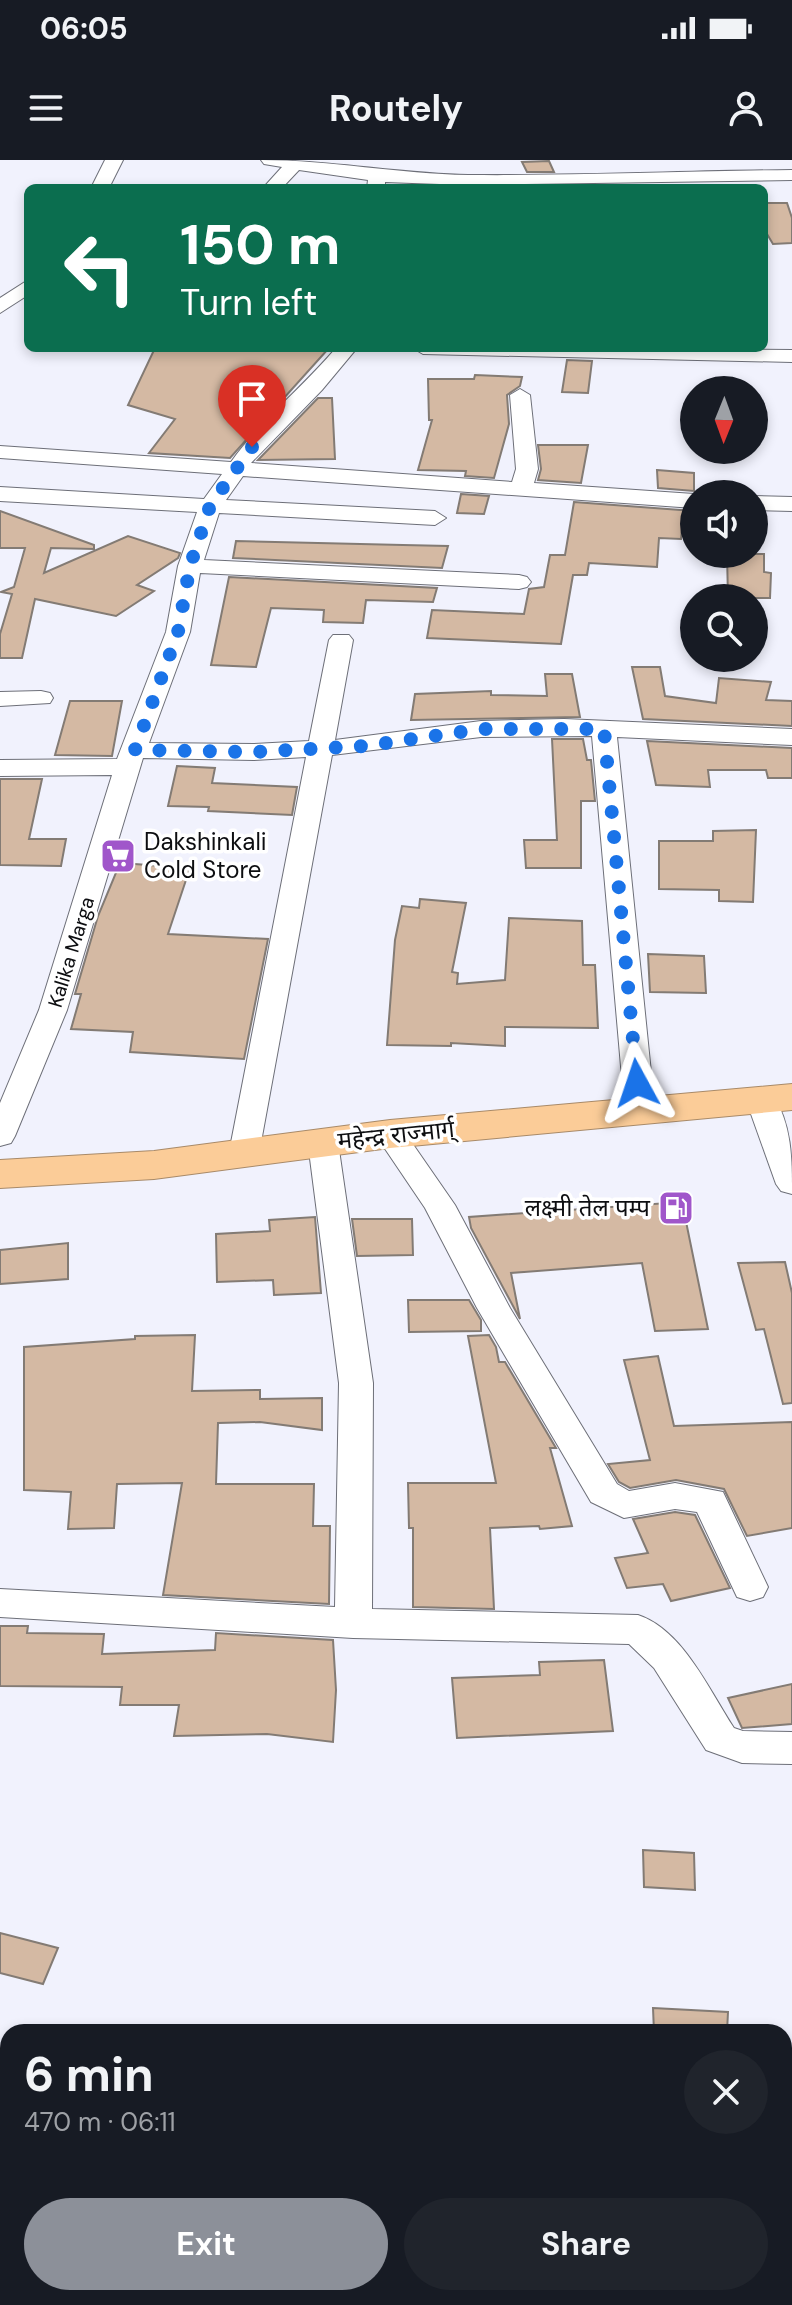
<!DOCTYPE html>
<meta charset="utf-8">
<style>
:root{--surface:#171b24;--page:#20242c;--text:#f1f3f6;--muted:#9ea1a6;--accent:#8c9099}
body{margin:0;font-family:"DM Sans","Noto Sans Devanagari",sans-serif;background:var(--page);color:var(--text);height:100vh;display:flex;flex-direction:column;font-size:30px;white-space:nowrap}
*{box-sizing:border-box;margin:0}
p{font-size:26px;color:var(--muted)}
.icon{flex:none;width:44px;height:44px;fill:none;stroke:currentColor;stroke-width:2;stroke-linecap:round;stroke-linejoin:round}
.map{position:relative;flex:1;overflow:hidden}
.drawer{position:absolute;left:0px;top:1864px;width:792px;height:282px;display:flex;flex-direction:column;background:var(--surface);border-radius:24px 24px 0 0;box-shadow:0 4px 12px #0003}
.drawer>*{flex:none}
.guide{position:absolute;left:24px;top:24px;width:744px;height:168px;border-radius:12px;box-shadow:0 4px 12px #0003;background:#0b6e4f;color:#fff;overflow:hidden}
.needle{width:52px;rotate:181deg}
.buttons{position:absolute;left:680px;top:216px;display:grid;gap:16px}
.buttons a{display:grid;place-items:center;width:88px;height:88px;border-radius:50%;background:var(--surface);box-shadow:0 4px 12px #0003;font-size:40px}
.pin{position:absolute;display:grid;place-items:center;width:68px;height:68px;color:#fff;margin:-82px -34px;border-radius:50% 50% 50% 0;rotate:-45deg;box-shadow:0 0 8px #0007}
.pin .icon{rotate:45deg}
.me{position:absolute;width:88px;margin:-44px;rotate:355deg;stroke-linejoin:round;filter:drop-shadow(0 0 6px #0008)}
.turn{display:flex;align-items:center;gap:28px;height:168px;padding:0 24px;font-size:36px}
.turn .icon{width:104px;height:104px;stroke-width:2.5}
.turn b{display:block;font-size:56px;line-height:68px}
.round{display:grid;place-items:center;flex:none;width:84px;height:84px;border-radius:42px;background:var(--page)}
.headline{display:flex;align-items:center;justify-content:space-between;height:136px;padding:0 24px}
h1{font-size:48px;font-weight:700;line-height:60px}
.cta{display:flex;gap:16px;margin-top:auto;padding:16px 24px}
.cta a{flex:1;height:92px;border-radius:48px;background:var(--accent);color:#fff;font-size:32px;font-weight:700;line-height:92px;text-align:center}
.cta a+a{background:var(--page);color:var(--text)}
.status{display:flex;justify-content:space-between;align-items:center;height:56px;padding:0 40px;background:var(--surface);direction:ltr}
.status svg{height:22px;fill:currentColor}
header{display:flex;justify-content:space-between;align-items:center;height:104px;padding:0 24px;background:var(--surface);font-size:36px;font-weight:700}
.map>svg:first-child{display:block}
.building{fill:#d4b9a3;stroke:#837b74;stroke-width:2}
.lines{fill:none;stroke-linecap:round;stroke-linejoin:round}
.street-casing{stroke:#6d6f78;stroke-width:2}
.highway-casing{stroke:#a88a69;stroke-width:2}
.street{fill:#fff;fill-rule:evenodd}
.highway{fill:#fbcc98;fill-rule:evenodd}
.route{stroke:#1a73e8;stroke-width:14;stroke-dasharray:0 25.2}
.labels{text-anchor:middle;stroke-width:7;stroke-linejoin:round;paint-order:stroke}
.far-street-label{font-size:20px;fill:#0d0e11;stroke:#fff}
.poi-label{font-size:24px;fill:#0d0e11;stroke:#fff;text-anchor:start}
.street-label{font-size:24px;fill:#0d0e11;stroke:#fff}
</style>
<div class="status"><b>06:05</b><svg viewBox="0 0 49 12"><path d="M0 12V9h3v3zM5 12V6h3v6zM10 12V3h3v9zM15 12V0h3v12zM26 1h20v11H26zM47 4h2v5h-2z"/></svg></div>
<header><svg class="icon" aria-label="menu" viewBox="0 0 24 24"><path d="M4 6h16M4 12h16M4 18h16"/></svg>Routely<svg class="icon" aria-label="person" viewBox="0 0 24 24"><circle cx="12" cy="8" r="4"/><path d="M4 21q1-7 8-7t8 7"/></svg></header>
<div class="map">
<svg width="792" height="2145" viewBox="0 0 792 2145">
<rect width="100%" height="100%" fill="#f1f2fd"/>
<g class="building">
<path d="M549,1L554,12H527L522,2Z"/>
<path d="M764,43H787L792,58V83L773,84L764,69Z"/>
<path d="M155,188H329L230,298L149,293L175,259L128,245Z"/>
<path d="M567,200L592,201L588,233L562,232Z"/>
<path d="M475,215L522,217L520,226L507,235L509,264L494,318L465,316L466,311L418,310L432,260H429L428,219H474Z"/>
<path d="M318,238H332L335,299L258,300Z"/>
<path d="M538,285H588L581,323L538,320L541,309Z"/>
<path d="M657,310L694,313V331L658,328Z"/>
<path d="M461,334L489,336L484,354L457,353Z"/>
<path d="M574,342L694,351V370L682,369L681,379L659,378L657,407L589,403L587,415H573L561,484L427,478L432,450L524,454L529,429L544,427L550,395H565Z"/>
<path d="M0,351L94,385V389L51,388L44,413L128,376L180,393L178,398L137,425L154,431L116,456L35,439L22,498H0V474L12,434L1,432L14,427L25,388H0Z"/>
<path d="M236,381L403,385L448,386L442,408L233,398Z"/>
<path d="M727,394H764V412L771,413L770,438H728Z"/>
<path d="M229,417L437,428L433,442L366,440L363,463L323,462L324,450L271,448L256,507L211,505Z"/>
<path d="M632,507H660L665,536L716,543L719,518L771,522L766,540L792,541V566L643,559Z"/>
<path d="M545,514H572L580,557L411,560L415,534L491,531V535L547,536Z"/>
<path d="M70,541H122L112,596L55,595Z"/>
<path d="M552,579H583L587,600H591L595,641H581V708H526L524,680H557Z"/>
<path d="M647,581L792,588V618H768L766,610H708L710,627L656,625Z"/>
<path d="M177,606L215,608L212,623L297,627L292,655L208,651L209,647L168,646Z"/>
<path d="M0,619H42L29,679H66L61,706L0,705Z"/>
<path d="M756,670L753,742L719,741V730L659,729V681H713V671Z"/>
<path d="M120,703L190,708L168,774L268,779L244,899L130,892L133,872L71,869L81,834H75L98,756Z"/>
<path d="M420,739L466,743L452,812L458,813L457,824L505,820L509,758L582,761L583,805H595L598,868L505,867V886L451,883V886L387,885L395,780L402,746L419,748Z"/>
<path d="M648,794L704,796L706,833L650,832Z"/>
<path d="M682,1042L708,1169L655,1171L642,1103L511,1113L520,1159L471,1068L469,1057Z"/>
<path d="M315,1057L321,1133L274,1135L273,1120L217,1122L216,1074L270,1071L269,1060Z"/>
<path d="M352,1059H412L413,1095L357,1096Z"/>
<path d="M68,1083V1119L0,1124V1090Z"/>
<path d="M785,1102L792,1133V1243L783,1244L764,1169L756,1170L738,1103Z"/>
<path d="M408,1140H469L481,1160V1171L409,1172Z"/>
<path d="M195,1175L192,1231L260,1230V1239L322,1238V1270L260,1262L218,1263L216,1324H314L313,1366H330L329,1444L163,1435L182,1323L117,1324L114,1368L68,1369L71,1332L24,1330V1187L135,1179V1176Z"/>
<path d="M489,1175L496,1187L499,1202H505L556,1288H550L572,1366L540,1369L539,1366L490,1368L494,1449L413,1447V1368H409L408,1323H496L468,1176Z"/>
<path d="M658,1196L674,1266L792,1262V1368L747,1376L724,1329L676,1320L630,1328L619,1322L608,1304L650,1300L624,1200Z"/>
<path d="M675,1352L695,1355L730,1428L671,1441L663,1424L627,1428L615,1398L648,1393L633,1359Z"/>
<path d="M0,1466H28L27,1473L104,1474L102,1494L215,1490L216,1473L333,1480L336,1530L333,1582L267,1574L174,1576L179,1545H120L122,1527L0,1526Z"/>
<path d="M604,1500L613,1571L457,1578L452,1518L540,1515L539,1502Z"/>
<path d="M792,1524V1564L742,1568L728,1538Z"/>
<path d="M643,1690L694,1693L695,1730L644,1727Z"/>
<path d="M0,1773L58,1788L43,1824L0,1813Z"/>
<path d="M653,1848L728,1852L727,1872H654Z"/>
</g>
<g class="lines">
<defs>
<g id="street">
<path d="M105,0H123L109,28H91Z"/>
<path d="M261,0C331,0 399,14 468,15C576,16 684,11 792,10V20L467,25L385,22V28H367L368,20L299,10L282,28H263L282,7L264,4Z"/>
<path d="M28,120V135L0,153V138Z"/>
<path d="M336,188H357L322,230L251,303L512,322L516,309L510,235L520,229L530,235L538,309L534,323L694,334V348L243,316L226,340L435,351L446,358L435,365L219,353L204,400L519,415L527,417L531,422L527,427L519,429L200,413L190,472L149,583L254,584L309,581L329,480L333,475H349L353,480L335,580L481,561L564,559L792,569V585L617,577L655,952L651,959L640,962L629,959L625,952L592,576L481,577L332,595L259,993L255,1000L244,1003L233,1000L229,993L306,597L254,600L143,598L67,850L15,976L11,983L0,986V943L39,850L112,615L0,616V600L117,599L166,472L178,406L197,352L0,341V327L204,339L222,314L0,298V286L231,302C261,260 303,227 336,188Z"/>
<path d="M413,188L792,190V202L423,194Z"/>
<path d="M754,336L792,337V351L754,350Z"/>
<path d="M41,531L50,533L53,538L50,543L0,546V532Z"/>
<path d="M761,930L772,933C792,965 792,998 792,1034L781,1031L776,1024L746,940L750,933Z"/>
<path d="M390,964L401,967L455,1045L510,1148L617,1324L629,1331L675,1323L723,1332L768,1427L763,1437L750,1441L737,1437L697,1352L675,1349L624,1358L591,1342L477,1148L425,1048L375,974L379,967Z"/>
<path d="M323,973L334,976L338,983L373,1223L372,1449L638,1455C683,1470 709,1530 734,1568L743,1571L792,1572V1604L742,1603L706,1590L654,1508L629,1484L353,1478L0,1457V1429L335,1447L339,1223L308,983L312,976Z"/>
</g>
<path id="highway" d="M792,924V950L390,988L154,1019L0,1028V1000L154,991L390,960Z"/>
</defs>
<use href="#street" class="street-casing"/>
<use href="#highway" class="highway-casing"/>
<use href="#street" class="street"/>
<use href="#highway" class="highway"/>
</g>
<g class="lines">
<path class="route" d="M252,287L210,346L190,406L178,472L135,590L254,592L365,586L481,569H604L637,923"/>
</g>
<defs>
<symbol id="supermarket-square" viewBox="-11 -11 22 22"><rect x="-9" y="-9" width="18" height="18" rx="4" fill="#a056ca" stroke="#fff"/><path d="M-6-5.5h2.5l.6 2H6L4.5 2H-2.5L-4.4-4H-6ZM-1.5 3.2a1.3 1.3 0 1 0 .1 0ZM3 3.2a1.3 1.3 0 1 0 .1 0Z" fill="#fff"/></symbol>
<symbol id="fuel-square" viewBox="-11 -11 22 22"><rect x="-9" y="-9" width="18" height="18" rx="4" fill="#a056ca" stroke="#fff"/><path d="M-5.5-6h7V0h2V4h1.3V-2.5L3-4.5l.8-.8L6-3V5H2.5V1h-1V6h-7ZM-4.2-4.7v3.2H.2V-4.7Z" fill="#fff"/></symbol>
</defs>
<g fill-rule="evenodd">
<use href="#supermarket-square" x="98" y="676" width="40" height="40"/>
<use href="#fuel-square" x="656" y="1028" width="40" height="40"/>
</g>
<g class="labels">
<g class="far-street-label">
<text transform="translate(71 792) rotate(-73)" y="7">Kalika Marga</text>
</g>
<g class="poi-label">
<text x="144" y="690">Dakshinkali<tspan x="144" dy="28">Cold Store</tspan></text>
<text x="650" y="1056" text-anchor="end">लक्ष्मी तेल पम्प</text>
</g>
<g class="street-label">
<text transform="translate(396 975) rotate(-6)" y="8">महेन्द्र राज्मार्ग्</text>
</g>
</g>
</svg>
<div class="buttons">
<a><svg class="needle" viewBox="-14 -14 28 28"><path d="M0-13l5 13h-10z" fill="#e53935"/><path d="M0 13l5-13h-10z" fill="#9ea1a6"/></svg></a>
<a><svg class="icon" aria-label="sound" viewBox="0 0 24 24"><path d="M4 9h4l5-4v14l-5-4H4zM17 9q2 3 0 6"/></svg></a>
<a><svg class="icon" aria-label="search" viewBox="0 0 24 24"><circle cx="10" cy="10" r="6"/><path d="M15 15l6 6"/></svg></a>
</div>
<div class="pin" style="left:252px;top:287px;background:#d93025"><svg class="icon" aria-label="arrive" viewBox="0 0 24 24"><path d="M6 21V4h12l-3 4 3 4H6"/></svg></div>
<svg class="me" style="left:637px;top:923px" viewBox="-20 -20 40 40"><path d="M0-17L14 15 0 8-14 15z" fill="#1a73e8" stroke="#fff" stroke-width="4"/></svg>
<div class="guide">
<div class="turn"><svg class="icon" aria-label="left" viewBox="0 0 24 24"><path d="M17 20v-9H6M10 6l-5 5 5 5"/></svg><div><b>150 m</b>Turn left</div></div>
</div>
<section class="drawer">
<div class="headline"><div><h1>6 min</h1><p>470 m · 06:11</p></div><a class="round"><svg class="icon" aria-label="close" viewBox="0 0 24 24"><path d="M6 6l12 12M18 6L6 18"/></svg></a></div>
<div class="cta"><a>Exit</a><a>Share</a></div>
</section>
</div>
